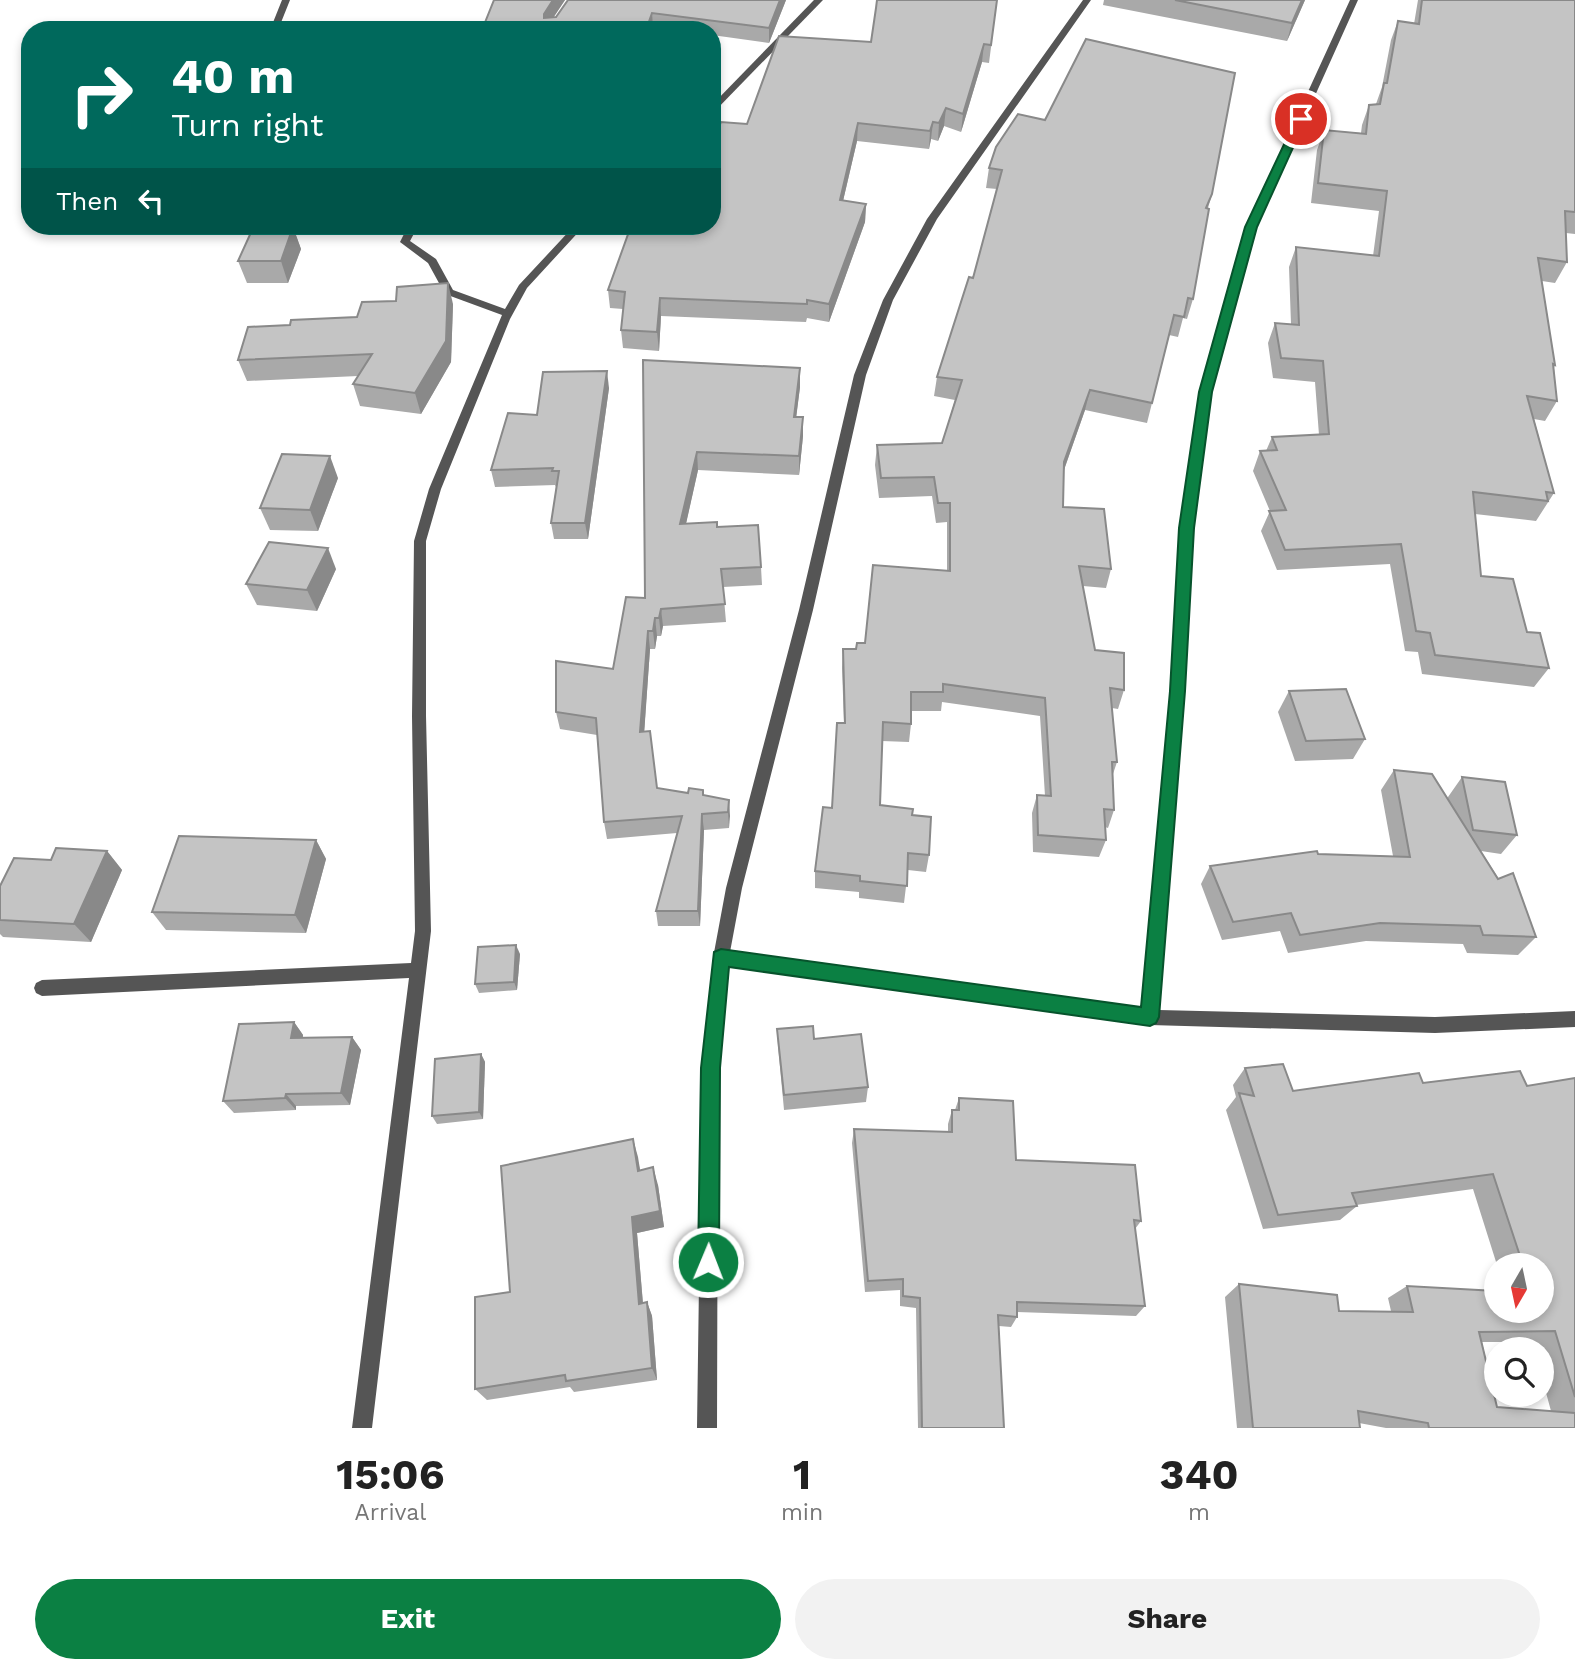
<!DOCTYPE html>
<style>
:root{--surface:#fff;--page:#f2f2f2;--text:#222;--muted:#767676;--accent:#0b8043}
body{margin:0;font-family:"Work Sans",sans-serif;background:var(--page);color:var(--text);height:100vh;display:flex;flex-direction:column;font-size:26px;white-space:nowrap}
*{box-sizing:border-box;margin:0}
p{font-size:23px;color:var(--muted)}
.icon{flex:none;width:38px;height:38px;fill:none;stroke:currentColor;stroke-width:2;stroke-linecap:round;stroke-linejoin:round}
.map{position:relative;height:1428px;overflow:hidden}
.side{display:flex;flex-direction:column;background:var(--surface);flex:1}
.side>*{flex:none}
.banner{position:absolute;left:21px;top:21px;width:700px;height:214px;border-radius:28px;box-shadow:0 4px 10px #0003;background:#00695c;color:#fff;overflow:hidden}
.needle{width:46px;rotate:189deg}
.tools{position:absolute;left:1484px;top:1253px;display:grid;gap:14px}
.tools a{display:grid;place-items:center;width:70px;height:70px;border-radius:50%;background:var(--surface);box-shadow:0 4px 10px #0003;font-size:35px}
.pin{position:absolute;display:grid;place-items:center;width:60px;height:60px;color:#fff;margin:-30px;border:4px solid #fff;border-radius:50%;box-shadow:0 2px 7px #0007}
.me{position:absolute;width:77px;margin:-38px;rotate:1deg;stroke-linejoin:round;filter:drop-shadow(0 0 5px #0008)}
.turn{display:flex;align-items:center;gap:24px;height:147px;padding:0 35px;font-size:32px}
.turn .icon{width:91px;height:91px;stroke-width:2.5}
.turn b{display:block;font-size:49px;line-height:60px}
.then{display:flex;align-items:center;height:66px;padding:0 35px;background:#0003;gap:14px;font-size:26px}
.eta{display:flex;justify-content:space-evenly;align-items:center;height:119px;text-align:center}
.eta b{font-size:42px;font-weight:700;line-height:49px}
.button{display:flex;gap:14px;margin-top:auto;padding:14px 35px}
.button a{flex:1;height:80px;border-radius:42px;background:var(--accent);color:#fff;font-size:28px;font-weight:700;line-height:80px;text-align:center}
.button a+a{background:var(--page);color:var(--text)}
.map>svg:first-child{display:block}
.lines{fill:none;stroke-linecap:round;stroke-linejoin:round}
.street{fill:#555;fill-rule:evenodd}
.wall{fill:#a9a9a9;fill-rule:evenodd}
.shaded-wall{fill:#898989}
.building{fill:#c4c4c4;stroke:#898989;stroke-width:2}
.route{fill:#0b8043;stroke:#07532c;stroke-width:2}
</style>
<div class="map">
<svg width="1575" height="1428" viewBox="0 0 1575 1428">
<rect width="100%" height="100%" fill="#fff"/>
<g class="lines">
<g class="street">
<path d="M282,0H290L278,30H270Z"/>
<path d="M814,0H823L712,114V105Z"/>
<path d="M1083,0H1091L937,219L893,300L866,375L813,610L742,888L730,952L1143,1008L1171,691L1180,528L1200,392L1246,227L1350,0H1358L1256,227L1212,392L1192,528L1185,691L1159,1010L1435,1017L1575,1011V1027L1435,1033L1150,1025L728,966L718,1068L717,1428H697L702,1068L713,958L726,888L799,610L854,375L883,300L927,219Z"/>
<path d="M408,226H418L410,241L436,259L453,290L505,309L519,285L574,226H584L527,288L510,319L441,489L426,541V716L431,931L372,1428H352L409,978L42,996L36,993L34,988L36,983L42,980L411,963L415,931L412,716L414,541L429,489L502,315L445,294L428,263L400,242Z"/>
</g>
</g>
<g class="wall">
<path d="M494,0H565L553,17L786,0L769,43L712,35V30H672L653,27L482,30Z"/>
<path d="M876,0H997L989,63L982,62L961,132L944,126L938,141L931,139L929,149L857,141L843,201L866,204L865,222L829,322L807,318L806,322L661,316L659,351L623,348L621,330L623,309L610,308L608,290L712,226L747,124L871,42L876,12Z"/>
<path d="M1104,0H1305L1287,41L1103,5Z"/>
<path d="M1418,0H1575V234L1566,233L1567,262L1555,283L1542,281L1555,365L1554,368L1557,401L1545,421L1534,419L1554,493L1536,521L1475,514L1481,576L1527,632L1549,668L1534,687L1422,674L1418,652L1405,651L1390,564L1277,570L1261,531L1270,511L1253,471L1260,451H1266L1272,437L1319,435L1315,382L1273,378L1268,343L1275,323L1291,324L1289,267L1296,247L1373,256L1379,211L1311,203L1317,150L1324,130L1361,133L1362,125L1369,105L1376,104L1382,87L1391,40L1398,21L1414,24Z"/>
<path d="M989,168L1212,194L1208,208L1193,299L1187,319L1183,318L1178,337L1169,335L1147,423L1085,410L1064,470L1063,507L1111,569L1106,588L1083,586L1095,650L1124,690L1118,709L1112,708L1117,762L1113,774L1114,810L1108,828L1105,827L1106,840L1099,857L1033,852L1032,813L1037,795L1045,796L1040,716L942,702L941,711H911V724L909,742L882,741L880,805L912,815L929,855L926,872L908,870L904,903L859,898V892L815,888V871L832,808L844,723L842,668L843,649H856L865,643L947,571V522L936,523L932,496L879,498L875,465L877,445L942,443L955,400L934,396L937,377L973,278L997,189L986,188Z"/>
<path d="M293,227L301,249L288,283H247L238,261Z"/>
<path d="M453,304L451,362L421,414L360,406L353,384L358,376L247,381L238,360L290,325Z"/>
<path d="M643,360L800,387L796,417H803V436L799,475L698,470L686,523L717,527L761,567L762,585L723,587L726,622L663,626L661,636H657L655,649H650L644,732L657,788L688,793L703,790L704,796L729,800V828L704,830L700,926H658L656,911L677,833L607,839L604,822L597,735L560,729L556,712L613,669L645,598Z"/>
<path d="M609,388L588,539H554L551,523L556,487L555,485L495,487L491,470L537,415Z"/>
<path d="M338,478L318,531L270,530L260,508Z"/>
<path d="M336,569L317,611L257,605L246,584Z"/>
<path d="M1289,691L1365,739L1353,759L1295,761L1278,712Z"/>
<path d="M1394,770L1448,800V797L1462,777L1517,835L1501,854L1481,851L1536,937L1518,955L1467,953L1463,944L1366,941L1288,953L1280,931L1222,940L1201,884L1210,866L1318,854L1393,856L1381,790Z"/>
<path d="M316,840L326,859L306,933L166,930L152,912Z"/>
<path d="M107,851L122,870L91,942L3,937L0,934V886L51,860Z"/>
<path d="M520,954L517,990L479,993L475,984Z"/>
<path d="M294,1022L303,1035V1038L352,1037L361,1050L350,1105L296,1106V1110L234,1113L223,1101Z"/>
<path d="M777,1029L814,1039L868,1087L866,1102L784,1110L778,1046Z"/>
<path d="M481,1054L485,1062L483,1119L437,1124L432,1116Z"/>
<path d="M1245,1068L1293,1091L1423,1083L1527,1086L1575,1078V1428H1386L1359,1423L1360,1428H1237L1225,1297L1239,1284L1339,1311H1391L1388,1298L1407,1286L1542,1311V1265H1497L1473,1189L1356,1205L1357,1206L1340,1220L1263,1229L1226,1110L1236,1097L1233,1085ZM1482,1342H1531L1533,1349H1542V1378L1551,1411L1497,1407Z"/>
<path d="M959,1098L1016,1160L1141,1221L1135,1229L1145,1306L1136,1316L1017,1312V1317L1011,1327L999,1326L1004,1428H918L916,1308L900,1306V1290L865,1292L852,1143L854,1129L948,1132V1124L952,1110H955Z"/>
<path d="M633,1139L640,1170L658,1185L664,1227L637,1233L643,1303L647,1302L652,1316L657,1380L574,1392L570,1387L487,1400L475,1389L510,1292Z"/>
</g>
<g class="shaded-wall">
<path d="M553,0H565L546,29L544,14Z"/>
<path d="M780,0H786L769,43V28Z"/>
<path d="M1302,0H1305L1287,41L1292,23Z"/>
<path d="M652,13L653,27L652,30H646Z"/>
<path d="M984,44L982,62L961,132L963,114Z"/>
<path d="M946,108L944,126L938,141L939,123Z"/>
<path d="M933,122L931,139L929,149L930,131Z"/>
<path d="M858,123L857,141L839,218L840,200Z"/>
<path d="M866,204L865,222L829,322V304Z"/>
<path d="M293,227L301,249L288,283L281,261Z"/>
<path d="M448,283L453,304L451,362L421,414L415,393Z"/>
<path d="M660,298L661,316L659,351L657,332Z"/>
<path d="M800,368V387L794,435V417Z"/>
<path d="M607,371L609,388L588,539L585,523Z"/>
<path d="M1090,390L1085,410L1060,481L1064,462Z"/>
<path d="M803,417V436L799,475V456Z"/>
<path d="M697,452L698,470L682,542L680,524Z"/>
<path d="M330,456L338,478L318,531L310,510Z"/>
<path d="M328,548L336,569L317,611L307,590Z"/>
<path d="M661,609L663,626L661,636L659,618Z"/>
<path d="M655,618L657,636L655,649L653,631Z"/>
<path d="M648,631L650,649L643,750L640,732Z"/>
<path d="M729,800L730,816L729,828L728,812Z"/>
<path d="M702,814L704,830L700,926L698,911Z"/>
<path d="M316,840L326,859L306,933L295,915Z"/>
<path d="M107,851L122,870L91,942L74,924Z"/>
<path d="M516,945L520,954L517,990L514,982Z"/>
<path d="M294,1022L303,1035L300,1051L291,1038Z"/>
<path d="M352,1037L361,1050L350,1105L341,1093Z"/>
<path d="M481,1054L485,1062L483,1119L479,1112Z"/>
<path d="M286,1094L296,1106V1110L285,1098Z"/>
<path d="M633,1139L638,1157L643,1188L638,1171Z"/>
<path d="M653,1167L658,1185L664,1227L637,1233L644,1317L639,1304L632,1217Z"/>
<path d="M647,1302L652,1316L657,1380L652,1368Z"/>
</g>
<g class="building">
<path d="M494,0H553L544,14V18L556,17L568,0H780L769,28L652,13L646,30H482Z"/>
<path d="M877,0H997L991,45L984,44L963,114L946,108L939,123L933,122L930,131L858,123L840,200L866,204L829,304L807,300V304L660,298L657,332L621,330L625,292L608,290L631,226H712V145L721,122L747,124L779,36L871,42L876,8Z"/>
<path d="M1175,0H1302L1292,23Z"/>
<path d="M1422,0H1575V212L1565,211L1567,262L1538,258L1555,365L1553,364L1557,401L1527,396L1554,493L1546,492L1548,501L1473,492L1481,576L1513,579L1527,632L1540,633L1549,668L1435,655L1430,633L1416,631L1401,544L1285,550L1269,511L1286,510L1260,451L1277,450L1272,437L1329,434L1323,361L1281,358L1275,323L1299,325L1296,247L1379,256L1387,191L1318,183L1324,130L1366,134L1369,105L1380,104L1384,83H1387L1398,21L1419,24Z"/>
<path d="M1086,39L1235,73L1212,194L1206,208L1209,209L1193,299L1188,298L1184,317L1174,315L1152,403L1090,390L1064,462L1063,507L1104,509L1111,569L1079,566L1095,650L1124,653V690L1110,688L1117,762H1112L1114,810L1104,809L1106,840L1038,835L1037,795L1051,796L1045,698L943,684V692H911V724L883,722L880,805L913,809L912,815L931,817L929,855L908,853L907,886L860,881V876L815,871L823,807L832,808L837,723H845L843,649H856L857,643H865L873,565L950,571V503H938L934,477L881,478L877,445L942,443L962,380L937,377L969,277L973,278L1002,170L989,168L996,147L1018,114L1045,120Z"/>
<path d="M293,227L281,261H238L253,228Z"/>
<path d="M448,283L446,341L415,393L353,384L372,354L238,360L248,327L290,325L291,320L357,317L362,302L396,301L397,287Z"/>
<path d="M643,360L800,368L794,417H803L799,456L697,452L680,524L717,522V527L758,525L761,567L721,569L725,604L661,609L659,618H655L653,631H648L640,732L650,731L657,788L688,793L689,788L703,790V795L729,800L728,812L702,814L698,911H656L682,816L604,822L596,718L556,712V661L613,669L626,597L645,598Z"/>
<path d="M607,371L585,523H551L559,471H552L553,468L491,470L508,413L537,415L543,372Z"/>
<path d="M282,454L330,456L310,510L260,508Z"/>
<path d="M269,542L328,548L307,590L246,584Z"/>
<path d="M1346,689L1365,739L1306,741L1289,691Z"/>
<path d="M1394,770L1432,774L1498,879L1513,873L1536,937L1483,935L1480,926L1380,923L1300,935L1291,913L1233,922L1210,866L1317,851L1318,854L1410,857Z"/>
<path d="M1462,777L1505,782L1517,835L1473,830Z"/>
<path d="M179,836L316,840L295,915L152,912Z"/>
<path d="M56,848L107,851L74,924L0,920V886L14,858L51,860Z"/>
<path d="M516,945L514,982L475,984L478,947Z"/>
<path d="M294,1022L291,1038L352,1037L341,1093L286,1094L285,1098L223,1101L239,1024Z"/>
<path d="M813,1026L814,1039L861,1034L868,1087L784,1095L777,1029Z"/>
<path d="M481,1054L479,1112L432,1116L435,1059Z"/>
<path d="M1283,1064L1293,1091L1419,1073L1423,1083L1520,1071L1527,1086L1575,1078V1397L1555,1331L1479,1332L1497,1407L1575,1413V1428H1429L1428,1423L1358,1411L1360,1428H1253L1239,1284L1337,1295L1339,1311L1413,1312L1407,1286L1496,1291V1311H1542V1265H1523L1493,1174L1352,1193L1357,1206L1278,1215L1239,1093L1254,1096L1245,1068Z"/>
<path d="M959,1098L1013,1101L1016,1160L1135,1165L1141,1221L1134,1220L1145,1306L1017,1302V1317L998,1315L1004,1428H922L920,1298L903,1296V1279L868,1281L854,1129L952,1132V1110H959Z"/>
<path d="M633,1139L638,1171L653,1167L660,1211L632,1217L639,1304L647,1302L652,1368L566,1381L565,1375L475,1389V1297L510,1292L501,1166Z"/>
</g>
<path class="route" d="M1297,117L1306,119L1257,227L1212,392L1194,528L1185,691L1159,1017L1156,1023L1150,1026L729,967L720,1068L719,1262L716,1269L708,1272L701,1269L698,1262L701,1068L714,952L721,949L1141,1007L1170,691L1179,528L1199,392L1245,227Z"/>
</svg>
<div class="tools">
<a><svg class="needle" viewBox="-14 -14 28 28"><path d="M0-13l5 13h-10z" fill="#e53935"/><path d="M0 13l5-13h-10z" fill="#767676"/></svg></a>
<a><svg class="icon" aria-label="search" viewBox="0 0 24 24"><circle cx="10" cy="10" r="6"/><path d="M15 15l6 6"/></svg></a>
</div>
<div class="pin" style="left:1301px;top:119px;background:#d93025"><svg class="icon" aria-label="arrive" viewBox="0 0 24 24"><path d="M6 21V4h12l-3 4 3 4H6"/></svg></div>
<svg class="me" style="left:708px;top:1262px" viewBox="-20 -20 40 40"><circle r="17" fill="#0b8043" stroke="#fff" stroke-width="3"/><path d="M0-11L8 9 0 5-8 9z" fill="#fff"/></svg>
<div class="banner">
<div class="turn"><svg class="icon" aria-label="right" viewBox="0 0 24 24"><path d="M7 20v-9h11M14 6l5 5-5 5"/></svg><div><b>40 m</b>Turn right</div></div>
<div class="then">Then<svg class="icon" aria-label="left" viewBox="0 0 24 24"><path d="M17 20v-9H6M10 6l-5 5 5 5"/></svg></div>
</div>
</div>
<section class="side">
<div class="eta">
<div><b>15:06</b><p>Arrival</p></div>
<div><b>1</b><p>min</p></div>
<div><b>340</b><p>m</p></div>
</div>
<div class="button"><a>Exit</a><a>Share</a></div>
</section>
